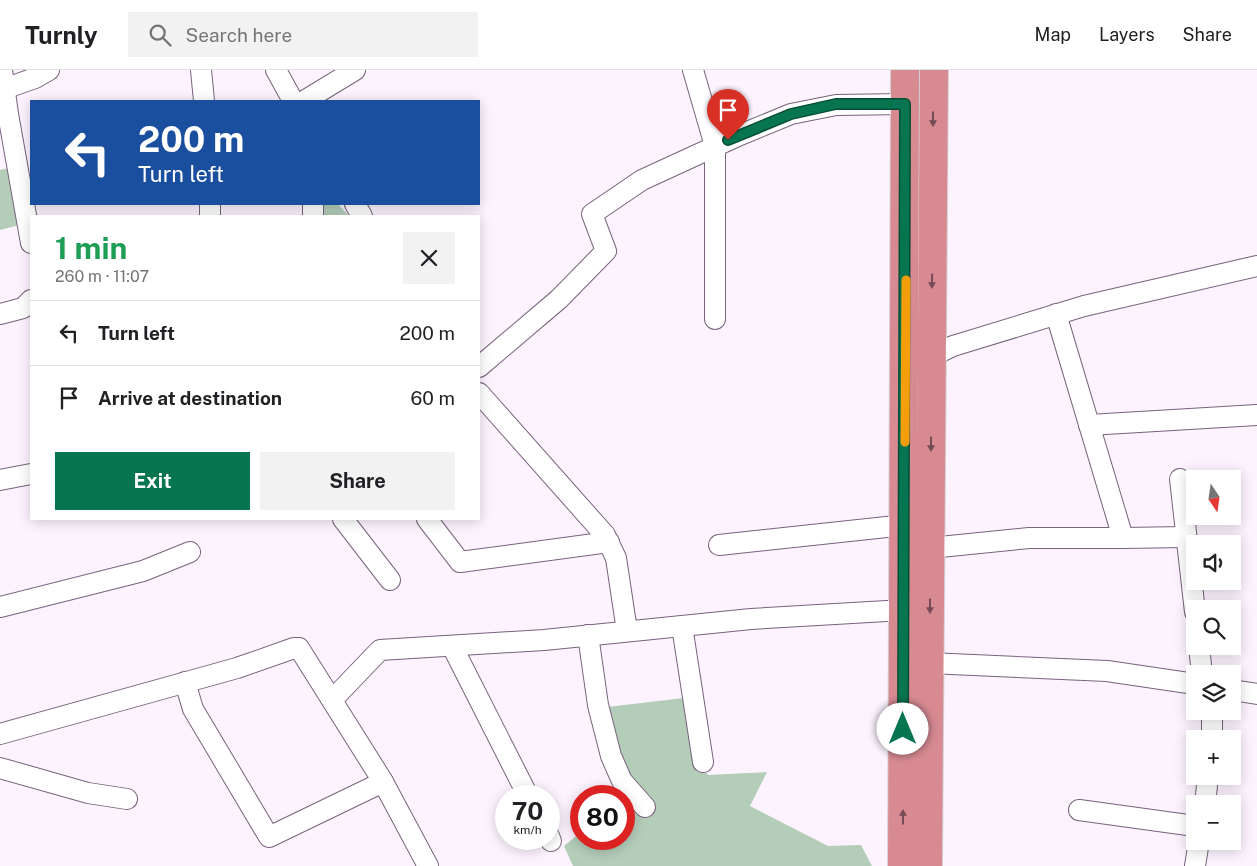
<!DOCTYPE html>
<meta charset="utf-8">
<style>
:root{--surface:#fff;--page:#f2f2f2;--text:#202124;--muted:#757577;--line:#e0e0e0;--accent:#077650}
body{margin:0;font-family:"Public Sans",sans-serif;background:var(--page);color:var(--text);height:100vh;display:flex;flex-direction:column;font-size:19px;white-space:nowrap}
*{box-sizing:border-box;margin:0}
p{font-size:16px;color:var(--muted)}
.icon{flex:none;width:28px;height:28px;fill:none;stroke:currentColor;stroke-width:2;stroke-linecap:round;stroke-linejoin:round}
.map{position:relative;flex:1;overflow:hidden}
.side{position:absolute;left:30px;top:145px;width:450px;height:305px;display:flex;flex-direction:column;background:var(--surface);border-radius:0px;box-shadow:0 2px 12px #0003}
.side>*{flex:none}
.guide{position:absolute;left:30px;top:30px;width:450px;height:105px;border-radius:0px;box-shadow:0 2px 12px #0003;background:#1a4fa0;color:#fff;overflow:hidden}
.needle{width:32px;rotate:167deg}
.fabs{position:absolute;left:1186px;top:400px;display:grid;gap:10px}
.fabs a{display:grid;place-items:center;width:55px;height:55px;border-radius:0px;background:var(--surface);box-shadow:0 2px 12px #0003;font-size:25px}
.speed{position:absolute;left:495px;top:715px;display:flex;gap:10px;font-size:25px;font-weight:700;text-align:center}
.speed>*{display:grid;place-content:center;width:65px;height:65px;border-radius:50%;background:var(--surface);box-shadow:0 2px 12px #0003;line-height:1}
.speed small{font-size:12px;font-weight:400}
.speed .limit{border:8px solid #d22;background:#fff;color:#111}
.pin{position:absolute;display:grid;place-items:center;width:42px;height:42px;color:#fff;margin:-51px -21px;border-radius:50% 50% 50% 0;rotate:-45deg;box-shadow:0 0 5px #0007}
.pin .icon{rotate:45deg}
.me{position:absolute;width:55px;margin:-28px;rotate:0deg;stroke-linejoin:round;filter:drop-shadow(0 0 4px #0008)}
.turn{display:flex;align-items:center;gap:18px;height:105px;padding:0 25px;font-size:22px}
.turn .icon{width:65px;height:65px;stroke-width:2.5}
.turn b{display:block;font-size:35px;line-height:42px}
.round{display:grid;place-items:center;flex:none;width:52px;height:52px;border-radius:0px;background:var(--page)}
.summary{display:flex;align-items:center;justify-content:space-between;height:85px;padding:0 25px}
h1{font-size:30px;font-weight:700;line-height:38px;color:#1e9e55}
.button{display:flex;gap:10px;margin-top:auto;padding:10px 25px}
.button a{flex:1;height:58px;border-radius:0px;background:var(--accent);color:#fff;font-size:20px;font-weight:700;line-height:58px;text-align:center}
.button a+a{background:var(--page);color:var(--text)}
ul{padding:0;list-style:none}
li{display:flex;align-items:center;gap:15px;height:65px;padding:0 25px;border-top:1px solid var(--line)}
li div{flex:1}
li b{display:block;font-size:19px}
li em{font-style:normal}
header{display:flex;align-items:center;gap:30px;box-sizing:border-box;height:70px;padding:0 25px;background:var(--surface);border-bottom:1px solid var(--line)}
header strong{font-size:24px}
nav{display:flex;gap:28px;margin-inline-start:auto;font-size:18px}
.search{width:350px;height:45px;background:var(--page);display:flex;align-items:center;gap:12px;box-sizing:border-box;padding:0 18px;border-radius:0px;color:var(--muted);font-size:19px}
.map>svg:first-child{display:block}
.green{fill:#b3cdb9}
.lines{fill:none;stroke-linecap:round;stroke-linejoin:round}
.minor-casing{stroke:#78627c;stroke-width:22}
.highway-casing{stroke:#d5d3d5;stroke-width:30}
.minor{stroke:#fff;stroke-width:20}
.highway{stroke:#d78a92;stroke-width:28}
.oneway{fill:#764c54}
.route-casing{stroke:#054d34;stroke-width:12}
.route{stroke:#077650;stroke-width:9}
.slow{stroke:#f59e0b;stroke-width:9}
</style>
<header>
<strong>Turnly</strong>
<div class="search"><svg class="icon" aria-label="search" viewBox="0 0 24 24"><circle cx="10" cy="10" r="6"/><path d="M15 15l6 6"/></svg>Search here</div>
<nav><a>Map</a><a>Layers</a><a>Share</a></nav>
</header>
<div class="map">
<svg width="1257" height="796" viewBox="0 0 1257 796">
<rect width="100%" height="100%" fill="#fcf3ff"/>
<g class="green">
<path d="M9,98L19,155L0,160V100Z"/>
<path d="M322,134H338L349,146H321Z"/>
<path d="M684,628L693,685L708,705L767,702L750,736L828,776L861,775L872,796H573L564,776L581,762V769H624V728L637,715L623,696L607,637Z"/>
</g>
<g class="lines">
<defs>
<g id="minor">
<path d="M2,0L8,44L31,173"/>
<path d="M201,0L204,31"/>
<path d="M276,0L293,31"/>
<path d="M693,0L715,76V249"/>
<path d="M4,19L35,8L49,0"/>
<path d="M304,31L355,0"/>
<path d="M355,134L362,146"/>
<path d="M210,146V134"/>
<path d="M313,146V134"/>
<path d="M0,244L23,238L31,230"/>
<path d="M932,286L953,276L1084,236L1257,196"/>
<path d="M479,297L559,229L606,181L592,144L642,110L740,65L791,44L836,35L905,34"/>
<path d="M479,323L605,465L616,488L627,561"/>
<path d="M1089,355L1257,345"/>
<path d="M1180,409L1195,542"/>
<path d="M0,410L31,404"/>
<path d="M343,449L390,510"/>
<path d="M427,449L460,492L609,472"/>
<path d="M1123,468L1186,467"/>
<path d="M719,475L905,455"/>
<path d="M930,478L1029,468H1123L1056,244"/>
<path d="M0,537L143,501L190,482"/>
<path d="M682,556L703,692"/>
<path d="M588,565L598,635L611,686L622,711L645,737"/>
<path d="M452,576L528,726"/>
<path d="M1199,576L1202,604"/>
<path d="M929,593L1107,601L1195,614"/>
<path d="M185,612L193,639L269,767L383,712"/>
<path d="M1232,620L1257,624"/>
<path d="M332,630L380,580L544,570L751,549L904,540"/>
<path d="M0,664L237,598L294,578H299L382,710L428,796"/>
<path d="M1212,669V641"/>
<path d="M0,698L88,723L127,729"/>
<path d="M1205,734L1208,706"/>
<path d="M1079,740L1195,756"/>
<path d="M549,766L551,771"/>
<path d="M1195,796L1199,771"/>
</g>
<g id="highway">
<path d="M902,796L905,0"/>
<path d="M928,796L934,0"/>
</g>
</defs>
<use href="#minor" class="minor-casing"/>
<use href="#highway" class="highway-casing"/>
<use href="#minor" class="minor"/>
<use href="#highway" class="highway"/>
</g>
<defs><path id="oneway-solid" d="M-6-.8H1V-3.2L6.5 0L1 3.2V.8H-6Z" transform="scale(1.25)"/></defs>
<g class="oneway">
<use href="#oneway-solid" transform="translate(933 49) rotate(90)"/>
<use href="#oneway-solid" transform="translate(932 211) rotate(91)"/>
<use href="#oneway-solid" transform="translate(931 374) rotate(90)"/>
<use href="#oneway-solid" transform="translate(930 536) rotate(90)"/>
<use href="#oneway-solid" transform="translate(903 747) rotate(-90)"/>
</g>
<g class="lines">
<defs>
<path id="route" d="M728,70L791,44L836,34H905L903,659"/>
</defs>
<use href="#route" class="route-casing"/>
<use href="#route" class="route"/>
<path class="slow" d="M905,372L906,210"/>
</g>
</svg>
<div class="fabs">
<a><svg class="needle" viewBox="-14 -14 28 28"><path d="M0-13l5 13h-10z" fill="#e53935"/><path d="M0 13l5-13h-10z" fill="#757577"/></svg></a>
<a><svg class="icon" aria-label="sound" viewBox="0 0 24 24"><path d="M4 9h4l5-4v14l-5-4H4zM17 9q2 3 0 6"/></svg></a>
<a><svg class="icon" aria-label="search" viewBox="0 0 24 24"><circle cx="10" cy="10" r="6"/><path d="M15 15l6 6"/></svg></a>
<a><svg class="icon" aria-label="layers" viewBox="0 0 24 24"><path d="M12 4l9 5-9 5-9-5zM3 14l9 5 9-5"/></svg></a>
<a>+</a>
<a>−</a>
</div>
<div class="speed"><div>70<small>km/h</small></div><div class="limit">80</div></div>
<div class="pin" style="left:728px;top:70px;background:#d93025"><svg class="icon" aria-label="arrive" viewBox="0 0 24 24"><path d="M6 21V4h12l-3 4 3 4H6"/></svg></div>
<svg class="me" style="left:903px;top:659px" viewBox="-20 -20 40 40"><circle r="19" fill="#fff"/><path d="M0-13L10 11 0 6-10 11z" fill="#077650"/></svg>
<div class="guide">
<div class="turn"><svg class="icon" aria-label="left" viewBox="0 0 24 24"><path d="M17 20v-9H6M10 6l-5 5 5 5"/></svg><div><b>200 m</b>Turn left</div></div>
</div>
<section class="side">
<div class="summary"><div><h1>1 min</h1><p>260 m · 11:07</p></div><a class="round"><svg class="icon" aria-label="close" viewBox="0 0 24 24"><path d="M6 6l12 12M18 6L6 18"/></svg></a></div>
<ul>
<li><svg class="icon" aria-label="left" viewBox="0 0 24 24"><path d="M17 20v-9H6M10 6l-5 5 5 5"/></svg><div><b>Turn left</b></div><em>200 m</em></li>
<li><svg class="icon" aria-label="arrive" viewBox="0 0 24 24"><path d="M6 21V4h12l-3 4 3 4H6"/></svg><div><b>Arrive at destination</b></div><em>60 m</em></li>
</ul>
<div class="button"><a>Exit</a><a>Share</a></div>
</section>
</div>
